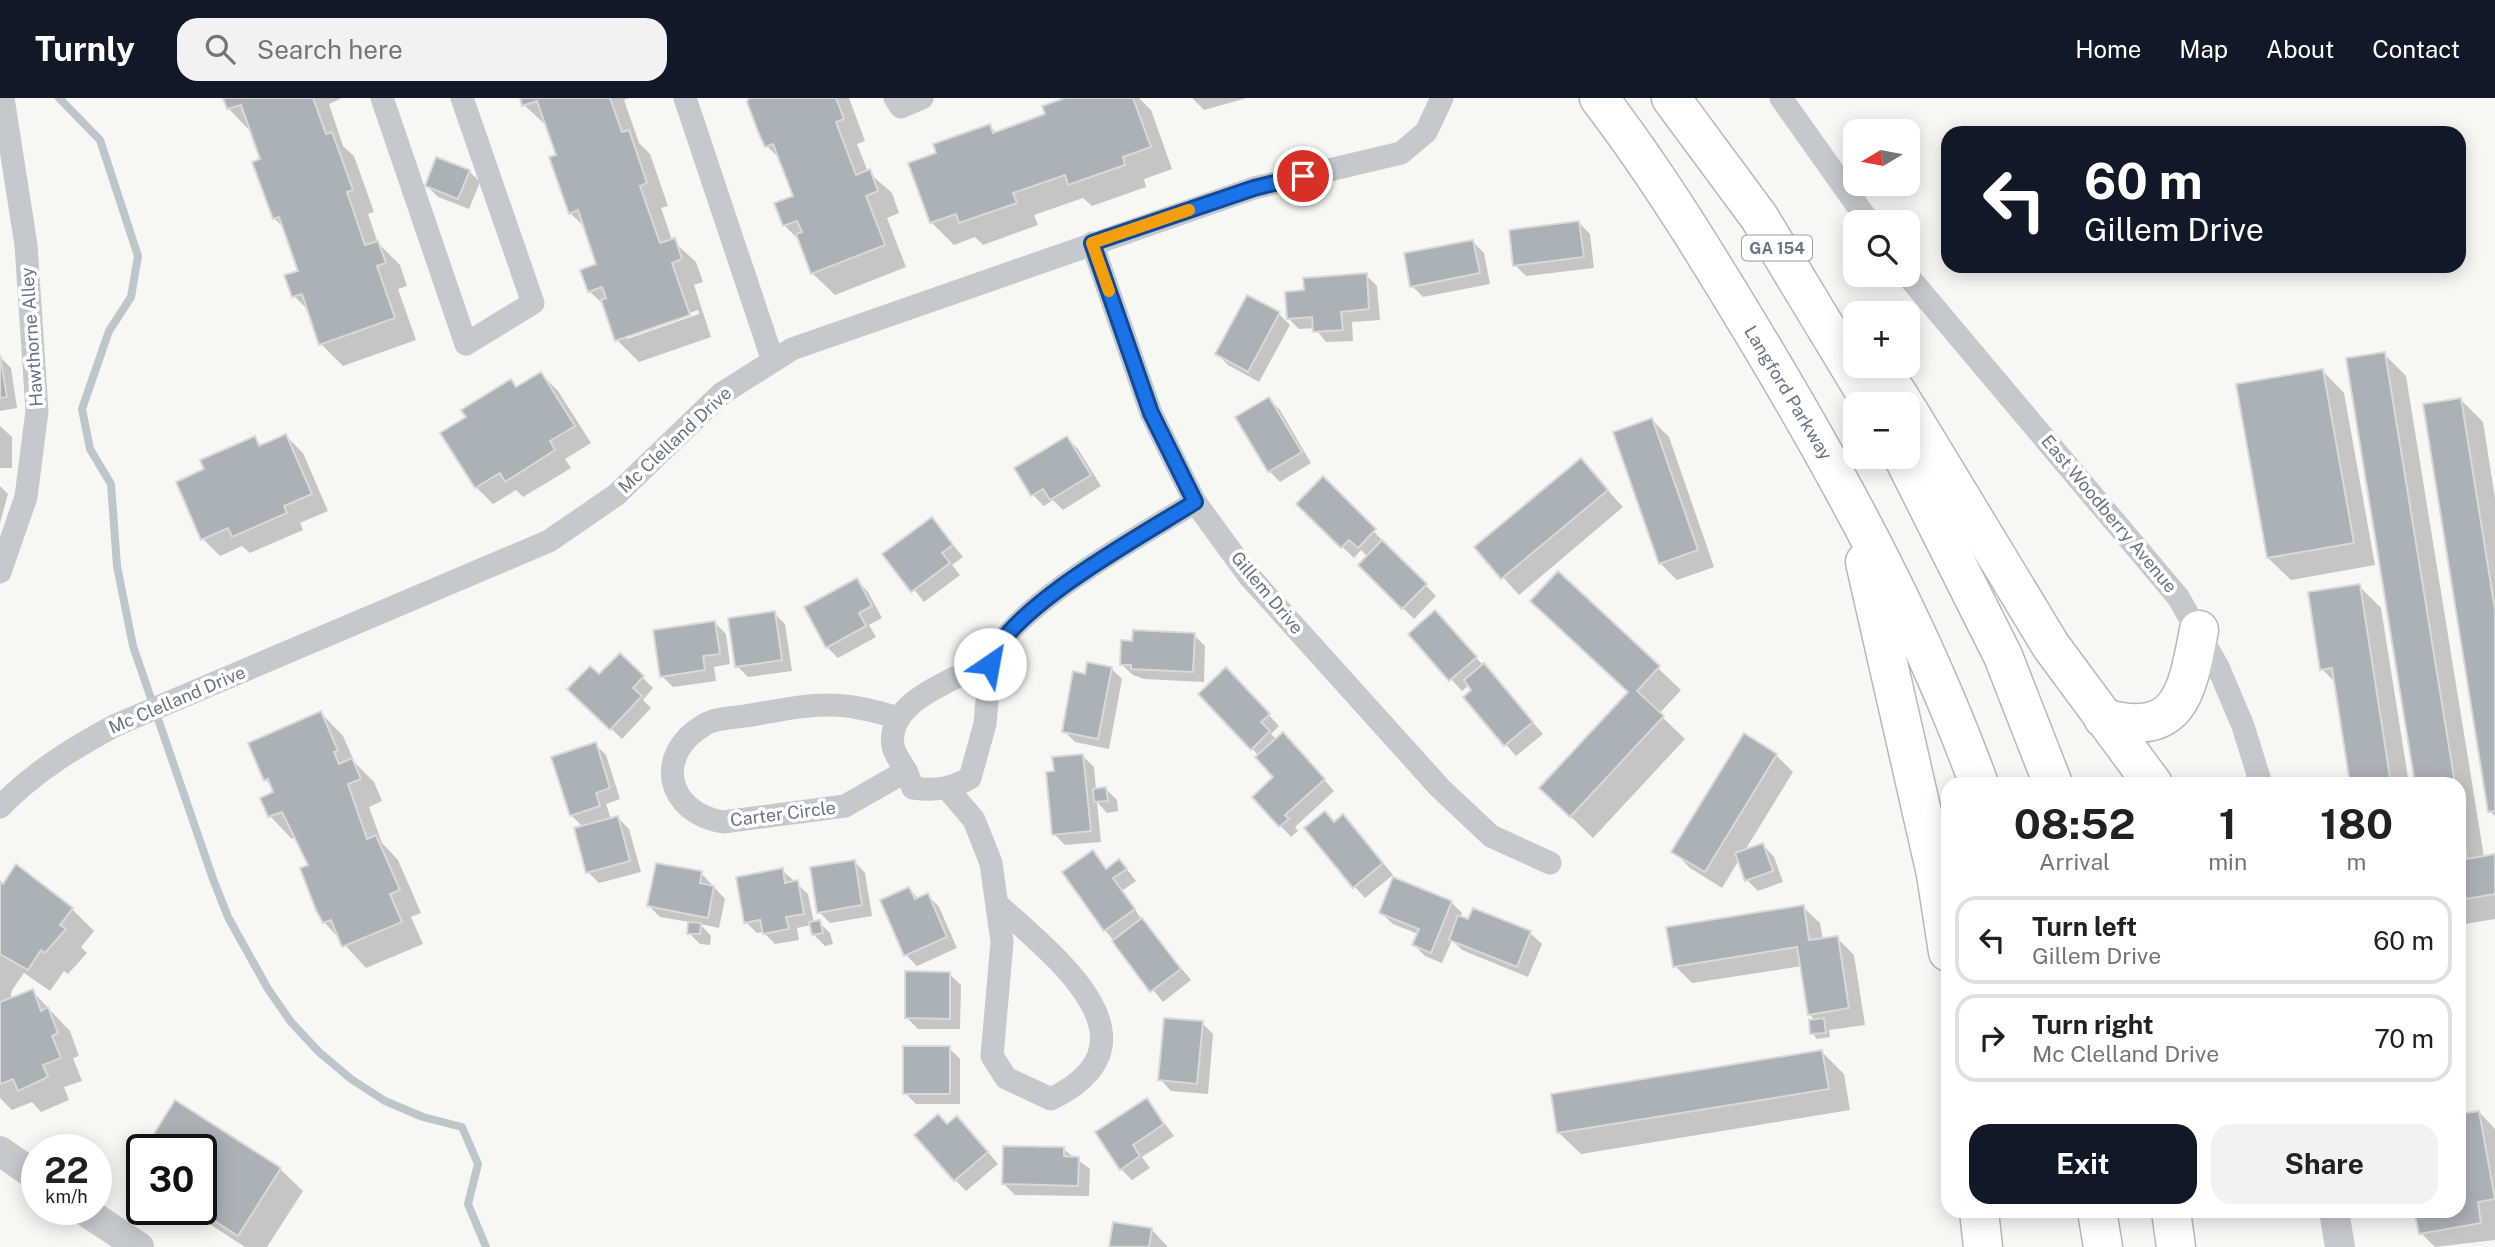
<!DOCTYPE html>
<meta charset="utf-8">
<style>
:root{--surface:#fff;--page:#f2f2f2;--text:#202124;--muted:#757577;--line:#e0e0e0;--accent:#111827}
body{margin:0;font-family:"Public Sans",sans-serif;background:var(--page);color:var(--text);height:100vh;display:flex;flex-direction:column;font-size:26px;white-space:nowrap}
*{box-sizing:border-box;margin:0}
p{font-size:23px;color:var(--muted)}
.icon{flex:none;width:38px;height:38px;fill:none;stroke:currentColor;stroke-width:2;stroke-linecap:round;stroke-linejoin:round}
.map{position:relative;flex:1;overflow:hidden}
.details{position:absolute;left:1941px;top:679px;width:525px;height:441px;display:flex;flex-direction:column;background:var(--surface);border-radius:21px;box-shadow:0 4px 18px #0003}
.details>*{flex:none}
.guide{position:absolute;left:1941px;top:28px;width:525px;height:147px;border-radius:21px;box-shadow:0 4px 18px #0003;background:#111827;color:#fff;overflow:hidden}
.needle{width:46px;rotate:260deg}
.fabs{position:absolute;left:1843px;top:21px;display:grid;gap:14px}
.fabs a{display:grid;place-items:center;width:77px;height:77px;border-radius:14px;background:var(--surface);box-shadow:0 4px 18px #0003;font-size:35px}
.speed{position:absolute;left:21px;top:1036px;display:flex;gap:14px;font-size:35px;font-weight:700;text-align:center}
.speed>*{display:grid;place-content:center;width:91px;height:91px;border-radius:50%;background:var(--surface);box-shadow:0 4px 18px #0003;line-height:1}
.speed small{font-size:18px;font-weight:400}
.speed .limit{border:4px solid #111;border-radius:10px;background:#fff;color:#111}
.pin{position:absolute;display:grid;place-items:center;width:60px;height:60px;color:#fff;margin:-30px;border:4px solid #fff;border-radius:50%;box-shadow:0 2px 7px #0007}
.me{position:absolute;width:77px;margin:-38px;rotate:33deg;stroke-linejoin:round;filter:drop-shadow(0 0 5px #0008)}
.turn{display:flex;align-items:center;gap:24px;height:147px;padding:0 28px;font-size:32px}
.turn .icon{width:91px;height:91px;stroke-width:2.5}
.turn b{display:block;font-size:49px;line-height:60px}
.eta{display:flex;justify-content:space-evenly;align-items:center;height:119px;text-align:center}
.eta b{font-size:42px;font-weight:700;line-height:49px}
.button{display:flex;gap:14px;margin-top:auto;padding:14px 28px}
.button a{flex:1;height:80px;border-radius:21px;background:var(--accent);color:#fff;font-size:28px;font-weight:700;line-height:80px;text-align:center}
.button a+a{background:var(--page);color:var(--text)}
ul{padding:0;list-style:none}
li{display:flex;align-items:center;gap:21px;height:88px;margin:0 14px 10px;padding:0 14px;border:4px solid var(--line);border-radius:21px}
li div{flex:1}
li b{display:block;font-size:26px}
li em{font-style:normal}
header{display:flex;align-items:center;gap:42px;box-sizing:border-box;height:98px;padding:0 35px;background:var(--accent);color:#fff}
header strong{font-size:33px}
nav{display:flex;gap:38px;margin-inline-start:auto;font-size:24px}
.search{width:490px;height:63px;background:var(--page);display:flex;align-items:center;gap:18px;box-sizing:border-box;padding:0 24px;border-radius:21px;color:var(--muted);font-size:26px}
.map>svg:first-child{display:block}
.shadow{fill:#0003;fill-rule:evenodd}
.lines{fill:none;stroke-linecap:round;stroke-linejoin:round}
.stream{stroke:#bcc6cb;stroke-width:8}
.building{fill:#aab1b7;stroke:#d9d9d7;stroke-width:2}
.motorway-casing{stroke:#b6b9bc;stroke-width:41}
.minor{stroke:#c5c8cc;stroke-width:23}
.tertiary{stroke:#c5c8cc;stroke-width:30}
.motorway{stroke:#fff;stroke-width:38}
.route-casing{stroke:#114b97;stroke-width:18}
.route{stroke:#1a73e8;stroke-width:12}
.slow{stroke:#f59e0b;stroke-width:12}
.labels{text-anchor:middle;stroke-width:7;stroke-linejoin:round;paint-order:stroke}
.shield{fill:#fff;stroke:#959eaa;stroke-width:2}
.shield-label{font-size:16px;font-weight:bold;fill:#677585}
.street-label{font-size:18px;fill:#677585;stroke:#fff}
</style>
<header>
<strong>Turnly</strong>
<div class="search"><svg class="icon" aria-label="search" viewBox="0 0 24 24"><circle cx="10" cy="10" r="6"/><path d="M15 15l6 6"/></svg>Search here</div>
<nav><a>Home</a><a>Map</a><a>About</a><a>Contact</a></nav>
</header>
<div class="map">
<svg width="2495" height="1149" viewBox="0 0 2495 1149">
<rect width="100%" height="100%" fill="#f7f7f4"/>
<g class="shadow">
<path d="M225,0H342L329,6L343,48L354,58L374,114L368,116L378,145L400,167L407,188L398,191L416,242L343,268L321,246L310,214L294,198L300,174L285,131L274,120L262,62L250,33L228,10Z"/>
<path d="M522,0H629L624,2L639,45L650,56L668,108L661,110L672,142L696,164L703,184L694,187L711,239L639,264L617,242L605,208L589,193L599,167L587,131L570,115L558,58L548,29L524,7ZM698,212L699,216L627,241V237Z"/>
<path d="M750,0H849L865,43L857,46L868,74L892,95L899,115L887,120L906,169L835,197L812,175L800,143L784,127L795,99L780,61L767,48Z"/>
<path d="M1070,0H1139L1151,12L1172,71L1144,81L1146,89L1092,108L1083,100L1034,117L1038,127L983,147L975,139L954,147L931,124L938,56L989,28L997,35L1047,17Z"/>
<path d="M1192,0H1247L1204,12Z"/>
<path d="M469,73L480,84L469,111L438,99L427,88Z"/>
<path d="M1579,125L1590,136L1594,170L1526,178L1515,167Z"/>
<path d="M1473,144L1484,155L1490,186L1423,199L1412,188Z"/>
<path d="M1366,177L1377,188L1380,222L1352,224L1353,243L1326,244L1315,230L1299,231L1288,220Z"/>
<path d="M1279,216L1290,227L1259,284L1228,267L1217,256Z"/>
<path d="M2384,256L2406,278L2484,759L2495,758V821L2459,827V686H2417Z"/>
<path d="M0,259L11,270L17,310L0,313Z"/>
<path d="M2322,272L2344,295L2375,467L2291,482L2268,460Z"/>
<path d="M541,276L558,293L591,345L565,361L571,370L523,399L516,392L493,406L476,389L468,320L511,283L518,290Z"/>
<path d="M1269,301L1280,312L1311,365L1280,384L1269,373Z"/>
<path d="M2461,302L2483,324L2495,400V718L2490,713Z"/>
<path d="M1652,322L1669,339L1714,469L1677,482L1660,465Z"/>
<path d="M0,328L12,339V370H0Z"/>
<path d="M286,338L303,355L328,413L300,425L303,432L250,455L242,448L220,458L203,441L254,340L262,348Z"/>
<path d="M1067,340L1078,351L1101,388L1063,412L1053,402L1044,408L1033,397Z"/>
<path d="M1580,362L1623,409L1519,497L1477,450Z"/>
<path d="M1323,381L1436,498L1414,521L1360,467L1368,459L1361,452L1354,460L1298,406Z"/>
<path d="M0,388L8,396L0,425Z"/>
<path d="M932,421L963,459L952,467L960,477L924,504L885,456Z"/>
<path d="M1558,476L1681,592L1659,616L1685,641L1593,740L1564,712L1630,595Z"/>
<path d="M857,482L868,494L882,520L869,527L876,539L838,560L827,549Z"/>
<path d="M2359,488L2381,510L2409,686H2352L2336,585L2322,571Z"/>
<path d="M774,515L785,526L792,573L748,579L737,568Z"/>
<path d="M715,525L726,536L730,566L714,569L716,583L673,589L662,578Z"/>
<path d="M1446,525L1543,636L1516,658L1465,599L1474,592L1469,587L1462,593L1410,536Z"/>
<path d="M1194,537L1205,548L1204,584L1144,581L1133,577L1121,566L1134,544Z"/>
<path d="M620,557L653,590L643,602L651,610L622,641L570,591L599,579Z"/>
<path d="M1111,570L1122,581L1109,651L1075,644L1064,633L1087,578Z"/>
<path d="M1237,583L1279,628L1271,636L1277,642L1294,647L1334,693L1295,729L1298,733L1291,739L1254,699L1275,679L1259,658L1201,596Z"/>
<path d="M321,615L343,638L355,665L374,684L382,703L369,709L382,745L398,762L421,815L411,819L423,846L366,870L324,824L310,768L295,739L292,741L270,718L276,695L266,682Z"/>
<path d="M1744,638L1776,657L1793,674L1744,754L1763,747L1774,759L1783,784L1758,793L1747,782L1739,762L1722,790L1690,770L1673,753Z"/>
<path d="M595,646L606,657L620,701L606,706L611,721L617,719L629,731L641,774L599,785L588,774L583,729L571,717Z"/>
<path d="M1082,657L1094,669L1096,692L1106,691L1117,702L1118,713L1107,715L1097,704L1101,744L1065,747L1054,736L1056,675Z"/>
<path d="M1335,725L1354,729L1393,777L1365,800L1354,788Z"/>
<path d="M1093,754L1108,772L1119,764L1130,775L1136,783L1123,792L1143,824L1191,882L1163,904L1105,832Z"/>
<path d="M854,763L865,775L872,818L830,825L819,814Z"/>
<path d="M17,768L72,811L94,833L81,849L87,855L68,876L64,873L50,893L24,875L12,892L10,902L32,893L70,933L79,958L73,960L82,983L64,989L69,1002L41,1014L32,1004L12,1012L0,1000V786L3,789Z"/>
<path d="M782,772L808,796L814,825L819,824L830,835L833,846L825,848L814,837L811,827L797,830L799,842L775,846L763,834L757,835L746,824Z"/>
<path d="M701,775L725,801L719,830L700,826L711,838L710,847L700,846L689,835L690,824L660,819L649,808Z"/>
<path d="M909,791L919,801L928,797L939,809L957,850L917,868L906,857Z"/>
<path d="M1451,804L1462,815L1460,820L1469,824L1474,812L1530,835L1542,846L1528,879L1462,852L1452,842L1442,865L1425,858L1414,847L1418,836L1393,826L1381,815Z"/>
<path d="M1803,809L1820,825L1823,842L1837,840L1854,857L1865,927L1829,932L1830,939L1817,941L1812,935L1816,923L1809,916L1802,868L1692,885L1675,868Z"/>
<path d="M949,876L961,887L960,931H918L906,919Z"/>
<path d="M1202,925L1213,936L1208,996L1171,993L1160,981Z"/>
<path d="M949,950L960,961V1006H916L905,995Z"/>
<path d="M1822,954L1844,976L1850,1012L1581,1056L1558,1034Z"/>
<path d="M1147,1002L1174,1038L1142,1059L1150,1070L1132,1082L1121,1071Z"/>
<path d="M176,1005L280,1071L303,1093L267,1149H245L186,1111H201V1052Z"/>
<path d="M2479,1014L2495,1031V1142L2435,1149L2421,1135L2417,1118L2436,1113H2459V1018Z"/>
<path d="M948,1028L968,1031L998,1066L966,1093L955,1082Z"/>
<path d="M1063,1051L1090,1071L1089,1098L1015,1097L1004,1086Z"/>
<path d="M1151,1131L1168,1149H1111Z"/>
</g>
<g class="lines">
<path class="stream" d="M59,0L100,42L138,158L131,199L109,233L82,311L90,351L111,386L117,468L133,548L213,781L228,819L268,891L291,924L319,954L351,981L385,1003L423,1019L462,1029L478,1066L468,1106L486,1149"/>
</g>
<g class="building">
<path d="M223,0H313L326,36L332,34L353,92L347,94L365,147L378,143L386,165L377,168L395,220L319,247L302,196L292,199L284,177L298,173L279,119L273,121L252,64L260,61L241,7L227,11Z"/>
<path d="M520,0H610L622,34L629,32L647,85L640,88L660,145L675,140L682,161L672,165L690,217L615,243L601,202L606,200L602,189L588,194L580,172L596,166L578,112L569,116L549,59L556,57L537,3L522,8Z"/>
<path d="M749,0H836L844,21L836,24L856,77L870,71L878,93L866,98L885,147L811,176L796,136L802,134L797,123L783,128L774,105L793,98L773,46L765,49L759,36L747,4Z"/>
<path d="M1065,0H1133L1151,49L1123,59L1125,67L1068,87L1065,77L1013,95L1017,105L959,125L956,116L930,125L908,65L936,55L933,46L990,26L993,35L1045,16L1042,8Z"/>
<path d="M436,59L470,72L458,101L425,88Z"/>
<path d="M1579,123L1584,159L1513,168L1509,132Z"/>
<path d="M1473,142L1480,175L1410,189L1404,155Z"/>
<path d="M1367,175L1369,211L1341,214L1343,232L1313,234L1312,219L1287,221L1285,194L1304,192L1303,180Z"/>
<path d="M1247,197L1280,214L1248,274L1215,256Z"/>
<path d="M2385,254L2455,686H2415L2346,260Z"/>
<path d="M0,257L7,299L0,300Z"/>
<path d="M2323,271L2354,445L2267,460L2236,286Z"/>
<path d="M541,274L575,328L550,343L555,352L505,384L500,375L475,390L440,335L466,319L461,312L511,281L516,289Z"/>
<path d="M1269,299L1302,354L1268,374L1235,319Z"/>
<path d="M2461,300L2495,512V713L2488,714L2423,306Z"/>
<path d="M1652,320L1698,452L1659,466L1613,334Z"/>
<path d="M286,336L312,396L284,408L287,415L232,439L228,430L201,442L176,384L204,371L200,362L255,338L259,348Z"/>
<path d="M1067,338L1091,377L1050,402L1043,391L1031,398L1014,370Z"/>
<path d="M1581,360L1608,392L1501,481L1474,449Z"/>
<path d="M1323,378L1376,431L1358,450L1349,442L1341,450L1296,406Z"/>
<path d="M932,419L953,447L942,455L950,465L911,494L882,456Z"/>
<path d="M1382,442L1427,486L1402,511L1358,467Z"/>
<path d="M1558,473L1660,568L1637,593L1664,618L1570,719L1539,690L1628,594L1530,503Z"/>
<path d="M857,480L872,508L859,515L866,528L826,550L804,509Z"/>
<path d="M2360,486L2391,686H2350L2332,570L2320,572L2308,494Z"/>
<path d="M1435,512L1477,559L1449,583L1408,536Z"/>
<path d="M775,513L782,562L735,569L728,520Z"/>
<path d="M715,523L720,556L703,558L705,572L660,579L653,532Z"/>
<path d="M1133,532L1195,535L1193,574L1131,571V567H1120L1121,542L1132,543Z"/>
<path d="M620,555L644,578L633,590L642,598L610,632L567,591L590,568L599,576Z"/>
<path d="M1087,564L1112,569L1098,641L1062,634L1073,573L1085,576Z"/>
<path d="M1484,565L1533,624L1504,648L1463,599L1471,592L1464,582Z"/>
<path d="M1226,569L1270,616L1261,624L1270,633L1251,652L1198,596Z"/>
<path d="M321,613L338,653L334,654L339,666L352,660L361,681L348,686L367,741L376,737L400,792L390,796L402,824L342,849L331,822L323,825L316,812L300,770L308,767L282,714L268,719L260,700L273,694L268,681L264,683L248,645Z"/>
<path d="M1283,634L1325,681L1285,717L1289,721L1279,729L1252,699L1273,679L1255,659Z"/>
<path d="M1744,635L1777,656L1705,774L1671,754Z"/>
<path d="M596,644L610,690L596,695L600,708L570,718L551,659Z"/>
<path d="M1083,656L1091,733L1052,737L1046,674L1054,673L1052,659Z"/>
<path d="M1106,689L1108,703L1094,704L1093,691Z"/>
<path d="M2459,711L2467,761L2495,756V796L2459,802Z"/>
<path d="M1325,713L1334,724L1343,716L1383,765L1353,790L1304,730Z"/>
<path d="M618,718L630,763L586,775L574,730Z"/>
<path d="M1763,745L1773,773L1745,783L1735,755Z"/>
<path d="M1093,752L1106,771L1119,761L1127,771L1113,780L1135,811L1104,833L1062,774Z"/>
<path d="M855,762L862,807L817,815L810,769Z"/>
<path d="M656,765L702,773L700,785L714,788L708,820L647,808Z"/>
<path d="M16,766L73,810L60,827L66,831L45,855L41,852L28,872L0,856V783L3,786Z"/>
<path d="M783,770L785,785L798,782L804,816L786,819L789,831L763,836L760,822L744,825L736,779Z"/>
<path d="M1393,779L1452,803L1431,855L1412,847L1419,831L1379,815Z"/>
<path d="M909,789L915,801L928,795L947,839L904,858L880,802Z"/>
<path d="M1804,807L1809,842L1838,838L1849,910L1808,917L1797,849L1673,869L1666,829Z"/>
<path d="M1473,810L1531,833L1517,869L1449,842L1458,817L1468,821Z"/>
<path d="M1142,820L1181,871L1150,894L1112,843Z"/>
<path d="M820,822L823,835L812,837L809,824Z"/>
<path d="M688,824L701,825L700,836H687Z"/>
<path d="M905,873L950,874V921L905,920Z"/>
<path d="M33,891L41,913L48,909L58,935L52,938L61,960L43,967L48,979L18,993L13,981L0,986V904Z"/>
<path d="M1164,920L1203,923L1197,986L1158,982Z"/>
<path d="M1824,920L1826,935L1810,936L1809,922Z"/>
<rect x="903" y="948" width="47" height="48"/>
<path d="M1822,952L1829,991L1557,1035L1551,996Z"/>
<path d="M1147,1000L1164,1026L1133,1047L1140,1058L1120,1072L1095,1034Z"/>
<path d="M175,1002L281,1070L238,1138L196,1111H201V1052H144Z"/>
<path d="M2479,1013L2495,1101L2478,1104L2481,1125L2419,1136L2415,1117L2459,1113V1016Z"/>
<path d="M938,1016L947,1026L957,1018L988,1054L954,1083L914,1037Z"/>
<path d="M1003,1048L1064,1049V1058L1079,1059L1078,1088L1002,1086Z"/>
<path d="M142,1055V1077L132,1071Z"/>
<path d="M1113,1124L1152,1130L1149,1149H1109Z"/>
</g>
<g class="lines">
<defs>
<g id="motorway">
<path d="M1599,0C1658,77 1709,161 1759,244C1844,386 1922,530 1979,686"/>
<path d="M1671,0L1759,119L1872,306"/>
<path d="M1880,268L1904,306"/>
<path d="M1908,312L2051,548L2153,686"/>
<path d="M1903,359L2003,558L2053,686"/>
<path d="M1865,464L1936,776L1948,854"/>
<path d="M2103,620C2180,641 2187,595 2199,532"/>
<path d="M1979,1113L1983,1149"/>
<path d="M2097,1113L2103,1149"/>
<path d="M2171,1113L2176,1149"/>
</g>
</defs>
<use href="#motorway" class="motorway-casing"/>
<g class="minor">
<path d="M382,0L466,246L533,205L462,0"/>
<path d="M685,0L773,263"/>
<path d="M895,0L901,9L922,0"/>
<path d="M1781,0L1869,124"/>
<path d="M1092,145L1151,315L1195,404L1249,478L1440,690L1491,738L1550,765"/>
<path d="M1907,177L2178,499L2218,569L2243,628L2261,686"/>
<path d="M0,474L26,399L37,313L26,147L3,0"/>
<path d="M898,620C834,599 810,607 745,618C733,620 714,620 704,627C653,657 667,715 723,724L845,708L906,673C902,666 894,655 893,648C886,604 952,583 981,567L990,566C1005,511 1146,435 1195,404"/>
<path d="M906,673L913,690C935,693 951,691 970,680L985,626L990,566"/>
<path d="M947,690L974,722L991,765L1002,844L992,958L1006,980L1051,1001C1168,944 1053,857 997,806"/>
<path d="M0,709C34,674 73,650 116,627L549,443L616,397L721,296L792,251L1254,90L1401,55L1426,34L1442,0"/>
</g>
<g class="tertiary">
<path d="M0,1053L37,1079"/>
<path d="M82,1111L139,1149"/>
<path d="M2334,1113L2340,1149"/>
</g>
<use href="#motorway" class="motorway"/>
</g>
<g class="lines">
<defs>
<path id="route" d="M990,566C1005,511 1146,435 1195,404L1151,315L1092,145L1254,90L1303,78"/>
</defs>
<use href="#route" class="route-casing"/>
<use href="#route" class="route"/>
<path class="slow" d="M1109,193L1092,145L1189,112"/>
</g>
<g class="labels">
<rect class="shield" x="1742" y="137.5" width="70" height="25" rx="5"/>
<g class="shield-label">
<text x="1777" y="156">GA 154</text>
</g>
<g class="street-label">
<text transform="translate(32 239) rotate(-94)" y="6">Hawthorne Alley</text>
<text transform="translate(1788 295) rotate(59)" y="6">Langford Parkway</text>
<text transform="translate(675 342) rotate(-43)" y="6">Mc Clelland Drive</text>
<text transform="translate(2109 416) rotate(50)" y="6">East Woodberry Avenue</text>
<text transform="translate(1267 495) rotate(50)" y="6">Gillem Drive</text>
<text transform="translate(177 602) rotate(-23)" y="6">Mc Clelland Drive</text>
<text transform="translate(783 716) rotate(-7)" y="6">Carter Circle</text>
</g>
</g>
</svg>
<div class="fabs">
<a><svg class="needle" viewBox="-14 -14 28 28"><path d="M0-13l5 13h-10z" fill="#e53935"/><path d="M0 13l5-13h-10z" fill="#757577"/></svg></a>
<a><svg class="icon" aria-label="search" viewBox="0 0 24 24"><circle cx="10" cy="10" r="6"/><path d="M15 15l6 6"/></svg></a>
<a>+</a>
<a>−</a>
</div>
<div class="speed"><div>22<small>km/h</small></div><div class="limit">30</div></div>
<div class="pin" style="left:1303px;top:78px;background:#d93025"><svg class="icon" aria-label="arrive" viewBox="0 0 24 24"><path d="M6 21V4h12l-3 4 3 4H6"/></svg></div>
<svg class="me" style="left:990px;top:566px" viewBox="-20 -20 40 40"><circle r="19" fill="#fff"/><path d="M0-13L10 11 0 6-10 11z" fill="#1a73e8"/></svg>
<div class="guide">
<div class="turn"><svg class="icon" aria-label="left" viewBox="0 0 24 24"><path d="M17 20v-9H6M10 6l-5 5 5 5"/></svg><div><b>60 m</b>Gillem Drive</div></div>
</div>
<section class="details">
<div class="eta">
<div><b>08:52</b><p>Arrival</p></div>
<div><b>1</b><p>min</p></div>
<div><b>180</b><p>m</p></div>
</div>
<ul>
<li><svg class="icon" aria-label="left" viewBox="0 0 24 24"><path d="M17 20v-9H6M10 6l-5 5 5 5"/></svg><div><b>Turn left</b><p>Gillem Drive</p></div><em>60 m</em></li>
<li><svg class="icon" aria-label="right" viewBox="0 0 24 24"><path d="M7 20v-9h11M14 6l5 5-5 5"/></svg><div><b>Turn right</b><p>Mc Clelland Drive</p></div><em>70 m</em></li>
</ul>
<div class="button"><a>Exit</a><a>Share</a></div>
</section>
</div>
